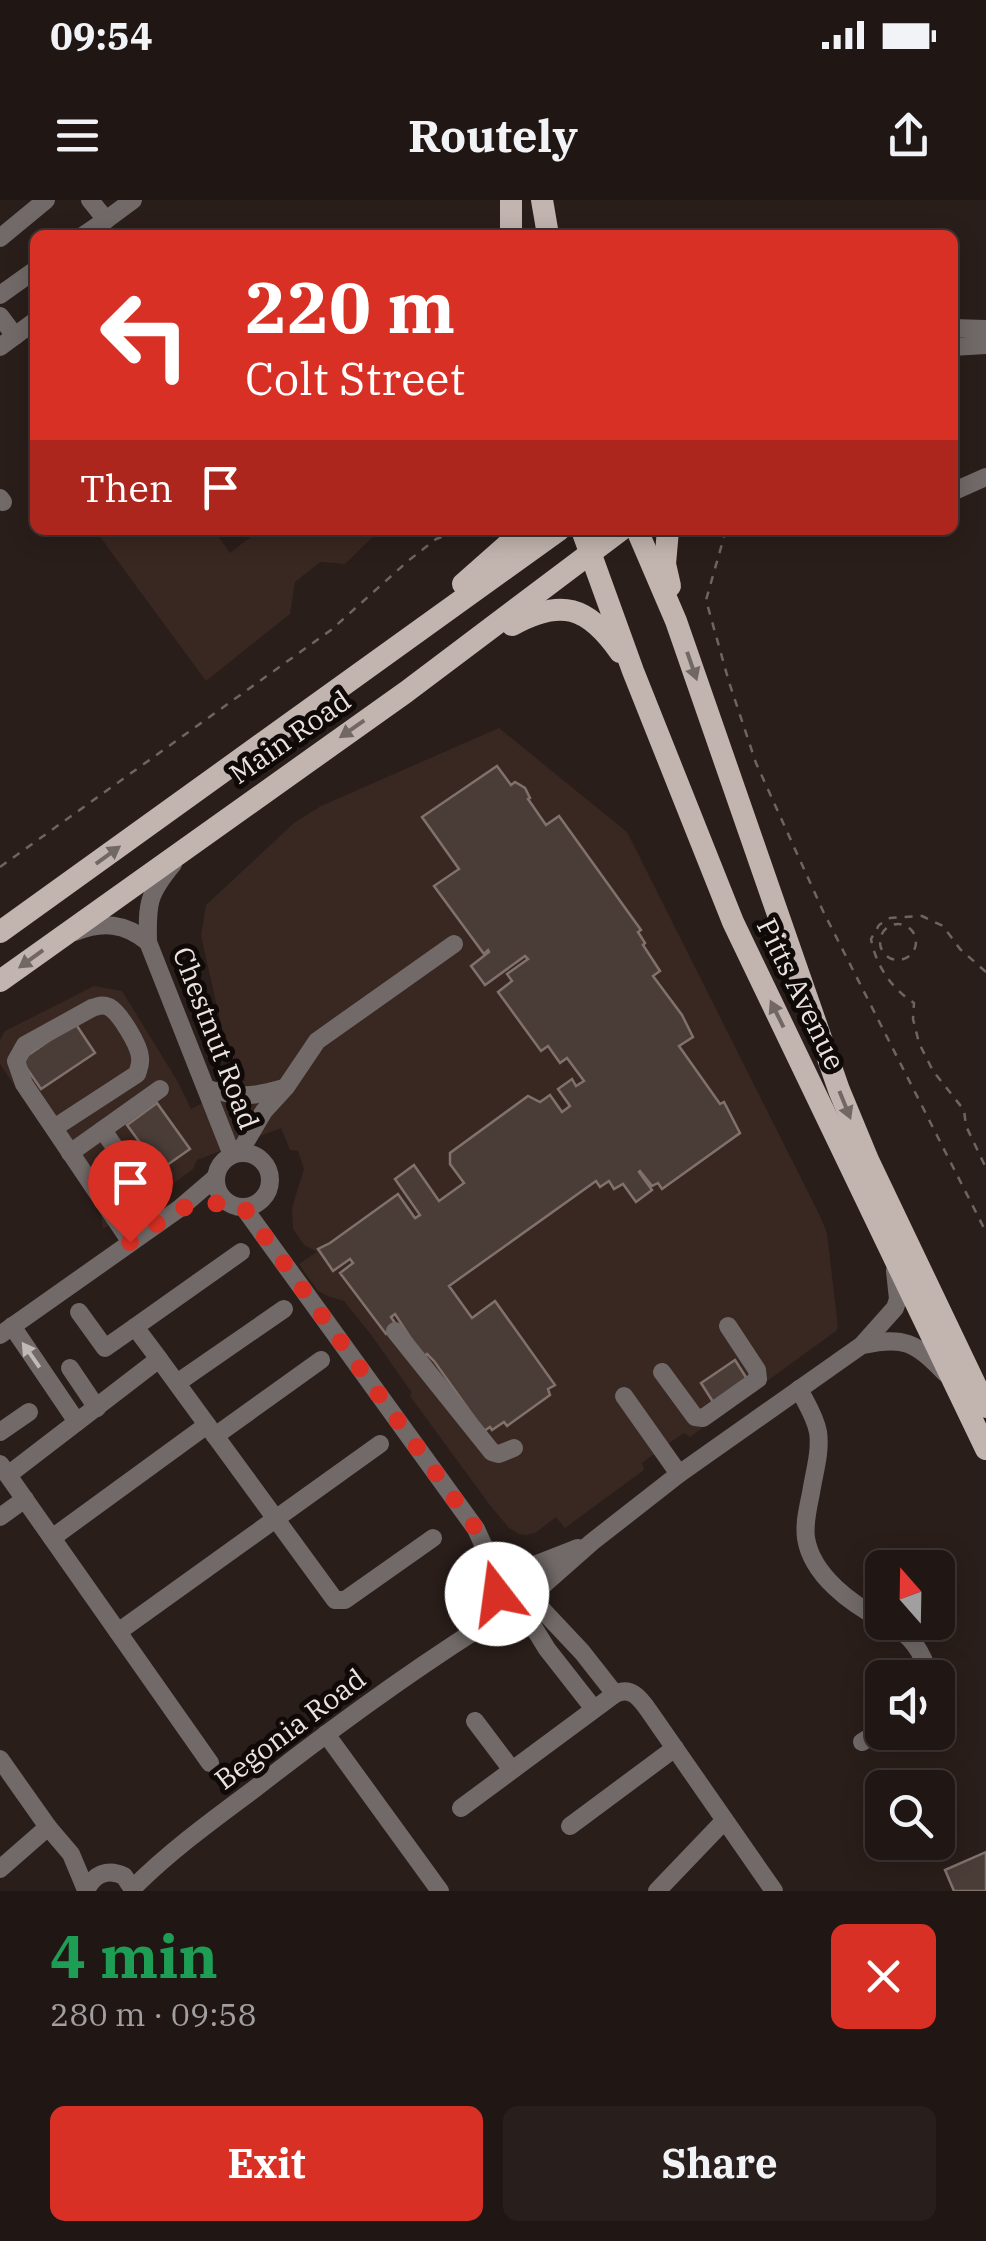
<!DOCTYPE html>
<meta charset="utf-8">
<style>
:root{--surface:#201614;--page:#281f1d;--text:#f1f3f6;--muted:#a29fa0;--line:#3d3534;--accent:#d93025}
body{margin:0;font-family:"IBM Plex Serif",serif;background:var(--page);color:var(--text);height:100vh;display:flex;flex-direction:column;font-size:38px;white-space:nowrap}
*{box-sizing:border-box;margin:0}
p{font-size:32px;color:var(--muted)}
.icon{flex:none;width:55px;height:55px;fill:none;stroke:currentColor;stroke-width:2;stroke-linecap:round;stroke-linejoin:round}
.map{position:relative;height:1691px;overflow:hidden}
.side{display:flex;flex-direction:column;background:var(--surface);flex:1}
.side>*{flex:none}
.banner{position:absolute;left:30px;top:30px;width:928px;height:305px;border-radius:15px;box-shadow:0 5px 25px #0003,0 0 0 2px var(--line);background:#d93025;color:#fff;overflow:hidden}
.needle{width:65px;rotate:340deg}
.tools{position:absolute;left:865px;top:1350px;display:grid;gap:20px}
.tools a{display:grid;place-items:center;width:90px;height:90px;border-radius:15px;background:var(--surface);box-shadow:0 5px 25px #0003,0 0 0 2px var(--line);font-size:50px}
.pin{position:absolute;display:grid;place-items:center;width:85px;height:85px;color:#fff;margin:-102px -42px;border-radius:50% 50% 50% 0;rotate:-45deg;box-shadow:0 0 10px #0007}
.pin .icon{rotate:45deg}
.me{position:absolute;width:110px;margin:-55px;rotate:345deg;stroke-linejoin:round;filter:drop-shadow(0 0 8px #0008)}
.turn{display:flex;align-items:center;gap:35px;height:210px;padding:0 50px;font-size:45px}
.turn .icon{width:130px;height:130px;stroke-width:2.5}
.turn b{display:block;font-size:70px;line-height:85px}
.then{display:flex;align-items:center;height:95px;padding:0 50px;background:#0003;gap:20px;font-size:38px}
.round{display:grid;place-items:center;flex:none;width:105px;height:105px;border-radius:15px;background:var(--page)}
.headline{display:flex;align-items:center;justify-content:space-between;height:170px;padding:0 50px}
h1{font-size:60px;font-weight:700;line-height:75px;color:#1e9e55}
.action{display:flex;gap:20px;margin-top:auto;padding:20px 50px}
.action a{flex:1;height:115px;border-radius:15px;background:var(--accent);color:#fff;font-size:40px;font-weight:700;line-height:115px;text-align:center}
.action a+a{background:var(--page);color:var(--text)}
.status{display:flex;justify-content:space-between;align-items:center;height:70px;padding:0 50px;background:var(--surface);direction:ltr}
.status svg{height:28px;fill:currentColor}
header{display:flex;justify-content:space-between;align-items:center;height:130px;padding:0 50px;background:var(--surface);font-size:45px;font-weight:700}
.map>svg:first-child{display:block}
.built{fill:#392721}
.building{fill:#4a3d38;stroke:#80716c;stroke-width:2.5}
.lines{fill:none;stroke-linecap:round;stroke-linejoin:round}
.path{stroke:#6f6461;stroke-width:2.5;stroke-dasharray:8 8;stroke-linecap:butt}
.minor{stroke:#716a68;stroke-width:18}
.major{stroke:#c2b4af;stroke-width:22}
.oneway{fill:#716864}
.oneway2{fill:#c1b9b6}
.route{stroke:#d93025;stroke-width:18;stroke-dasharray:0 32.4}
.labels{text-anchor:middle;stroke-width:10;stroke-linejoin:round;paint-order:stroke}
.street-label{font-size:28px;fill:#ece3e0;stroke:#0f0a08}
</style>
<div class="status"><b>09:54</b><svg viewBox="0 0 49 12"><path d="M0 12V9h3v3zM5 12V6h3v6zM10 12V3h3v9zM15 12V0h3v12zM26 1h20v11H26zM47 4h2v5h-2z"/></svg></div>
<header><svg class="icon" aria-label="menu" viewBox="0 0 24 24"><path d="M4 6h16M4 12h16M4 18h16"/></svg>Routely<svg class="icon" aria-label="share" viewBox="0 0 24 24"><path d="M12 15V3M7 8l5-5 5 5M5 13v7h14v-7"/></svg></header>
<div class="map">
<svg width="986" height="1691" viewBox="0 0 986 1691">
<rect width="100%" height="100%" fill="#2a1e1a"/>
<g class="built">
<path d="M95,330H214L230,353L260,330H380L345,364L320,362L295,382L290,414L206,481Z"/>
<path d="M499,528L627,632L820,1016L827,1033L838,1127L836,1131L690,1237L684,1233L675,1239L642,1263L644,1270L565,1328L556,1317L535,1333L525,1335L519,1334L509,1328L489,1304L410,1196L412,1193L372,1136L344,1101L330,1097L318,1091L299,1064L317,1052L304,1045L293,1029L292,1008L304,969L298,951L290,950L281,928L197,960L193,969L158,995L103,1029L101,1015L0,864V840L5,831L94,786L122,791L178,882L191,909L246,880L236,874L227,851L201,736L206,705L294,623L321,606Z"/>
</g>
<g class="building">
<path d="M497,566L511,585L515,582L525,588L530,598L528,599L546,625L559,616L641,730L638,732L645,743L643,745L660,771L653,776L682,815L693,837L679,846L720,904L724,902L740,933L662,989L658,983L652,986L640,971L639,972L652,990L636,1002L623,984L614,989L609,981L600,987L596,981L449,1086L472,1118L495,1101L555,1185L548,1189L550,1195L507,1226L504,1222L492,1230L490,1227L484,1231L434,1161L427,1154L423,1157L395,1114L391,1117L397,1126L386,1134L340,1073L353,1063L350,1059L333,1071L318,1049L330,1043L398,994L415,1018L420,1015L395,979L414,965L439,1001L464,983L450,964V953L528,896L540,902L550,895L562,912L570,906L558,889L572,879L576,886L584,881L567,858L560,863L548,846L541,851L498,792L512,781L507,774L528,759L525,756L485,785L471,766L489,752L488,750L484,754L434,686L459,669L422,617Z"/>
<path d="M75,823L95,853L41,889L21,860Z"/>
<path d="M157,903L190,949L160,970L127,925Z"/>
<path d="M735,1160L749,1182L715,1205L701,1183Z"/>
<path d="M986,1652V1691H954L945,1670Z"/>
</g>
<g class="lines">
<g class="path">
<path d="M726,330L706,400L729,482L756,563L823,711L986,1032"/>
<path d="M0,667L331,430L408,361L436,339L462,330"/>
<circle cx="898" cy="742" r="18"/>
<path d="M986,772L960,749L943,726L922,716L890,718L879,725L871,739C876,766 892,789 914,803L913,819L919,843L933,871L964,910L966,926L986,968"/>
</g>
<g class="minor">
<path d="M90,0L106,20L133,0"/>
<path d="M84,35L106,20"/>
<path d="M0,38L46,0"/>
<path d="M0,95L35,70"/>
<path d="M0,116L15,136"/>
<path d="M952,128L986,129"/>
<path d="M0,147L35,121"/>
<path d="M952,147L986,145"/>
<path d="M952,292L986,277"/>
<path d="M0,298L3,302"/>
<path d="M173,664C148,694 147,703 148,742L232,955"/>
<path d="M75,732C102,721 125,723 148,742"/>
<path d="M207,889C241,897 250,898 284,888"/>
<path d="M54,928L137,874C139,867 141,865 140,857C139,845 120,813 109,807C102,804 99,806 92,808L25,845L16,861L24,884L130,1041"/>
<path d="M103,930L142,988"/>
<circle cx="243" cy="980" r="27"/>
<path d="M70,953L160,889"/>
<path d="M239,953L264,911L286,887L317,841L454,744"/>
<path d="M244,1008L476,1329L497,1375"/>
<path d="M79,1112L105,1148L135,1127"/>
<path d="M12,1126L77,1222"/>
<path d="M395,1131L492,1252L499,1254L514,1248"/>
<path d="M0,1135L180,1008L215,978"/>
<path d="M863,1145C904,1136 915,1142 945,1173"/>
<path d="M159,1159L335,1400H345L433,1338"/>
<path d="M70,1168L97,1208"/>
<path d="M662,1172L695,1217L703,1218L758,1179L757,1170L728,1126"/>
<path d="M177,1183L284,1109"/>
<path d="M799,1189C806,1203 815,1216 818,1232C821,1252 814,1273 811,1293C808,1308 804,1323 806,1338C812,1376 852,1404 882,1420"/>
<path d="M624,1196L679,1274"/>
<path d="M0,1232L29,1212"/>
<path d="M215,1236L321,1160"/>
<path d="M0,1264L210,1563"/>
<path d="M8,1275L159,1159L135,1127L241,1052"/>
<path d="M0,1317L25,1299"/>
<path d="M52,1338L207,1225"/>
<circle cx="518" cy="1385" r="23"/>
<path d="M930,1363L931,1368"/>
<path d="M532,1366L578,1348"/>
<path d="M938,1384L943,1405L938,1415"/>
<path d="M541,1387L592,1342L679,1274L862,1145L895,1108L898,1099L895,1071"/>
<path d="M534,1401L582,1452L615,1494"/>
<path d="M521,1407L547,1449L594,1509"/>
<path d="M887,1422C912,1436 922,1450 930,1478"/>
<path d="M118,1432L380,1244"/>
<path d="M906,1433L924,1422"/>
<path d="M475,1521L512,1570"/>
<path d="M326,1534L440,1691"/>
<path d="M862,1542L882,1530"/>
<path d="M0,1559L48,1627L71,1654L86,1690"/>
<path d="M461,1608L615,1494C631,1486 640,1498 649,1511L774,1691"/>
<path d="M570,1626L675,1548"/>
<path d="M0,1669L48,1627"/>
<path d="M133,1688C171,1650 214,1619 257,1587C339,1523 424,1461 513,1407"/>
<path d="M86,1691C93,1674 108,1668 124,1676L134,1691"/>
<path d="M657,1691L724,1621"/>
</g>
<g class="major">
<path d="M511,0V35"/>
<path d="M542,0L548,35"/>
<path d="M582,330L633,471L733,722L986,1249"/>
<path d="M637,330L676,421L839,890L868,960L986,1207"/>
<path d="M668,330L665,364L670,386"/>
<path d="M463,384L524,330"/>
<path d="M512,425C561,398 588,406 620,452"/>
<path d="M0,732L559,330"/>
<path d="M0,781L406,492L621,330"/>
</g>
</g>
<defs><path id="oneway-solid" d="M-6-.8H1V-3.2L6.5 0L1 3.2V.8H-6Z" transform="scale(2.5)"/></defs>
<g class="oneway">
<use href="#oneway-solid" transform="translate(692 466) rotate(71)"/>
<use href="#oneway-solid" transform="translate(352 529) rotate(145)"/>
<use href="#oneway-solid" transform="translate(108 655) rotate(-36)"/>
<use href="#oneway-solid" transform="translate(31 759) rotate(144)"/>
<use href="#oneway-solid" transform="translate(777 814) rotate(-116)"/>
<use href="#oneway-solid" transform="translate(845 905) rotate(68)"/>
</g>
<use class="oneway2" href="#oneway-solid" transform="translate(31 1155) rotate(-125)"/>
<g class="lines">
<path class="route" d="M130,1042L180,1008L227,1002L235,1007L244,1008L476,1329L497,1375L495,1381L497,1394"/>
</g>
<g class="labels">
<g class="street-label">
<text transform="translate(290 537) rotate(-35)" y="10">Main Road</text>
<text transform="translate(801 794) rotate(64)" y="10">Pitts Avenue</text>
<text transform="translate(216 838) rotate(69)" y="10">Chestnut Road</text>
<text transform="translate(290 1529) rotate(-37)" y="10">Begonia Road</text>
</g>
</g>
</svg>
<div class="tools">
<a><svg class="needle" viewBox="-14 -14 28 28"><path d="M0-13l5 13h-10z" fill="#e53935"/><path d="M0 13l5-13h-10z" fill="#a29fa0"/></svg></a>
<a><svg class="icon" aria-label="sound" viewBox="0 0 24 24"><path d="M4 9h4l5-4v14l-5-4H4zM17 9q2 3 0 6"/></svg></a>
<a><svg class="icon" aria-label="search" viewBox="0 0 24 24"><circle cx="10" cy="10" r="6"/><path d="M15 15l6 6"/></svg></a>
</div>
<div class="pin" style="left:130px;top:1042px;background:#d93025"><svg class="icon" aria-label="arrive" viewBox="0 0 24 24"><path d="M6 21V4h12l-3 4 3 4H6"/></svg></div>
<svg class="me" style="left:497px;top:1394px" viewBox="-20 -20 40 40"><circle r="19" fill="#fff"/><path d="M0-13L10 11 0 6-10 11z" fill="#d93025"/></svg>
<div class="banner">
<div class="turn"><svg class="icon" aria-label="left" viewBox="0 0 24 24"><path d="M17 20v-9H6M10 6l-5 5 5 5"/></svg><div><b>220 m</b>Colt Street</div></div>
<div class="then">Then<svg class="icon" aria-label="arrive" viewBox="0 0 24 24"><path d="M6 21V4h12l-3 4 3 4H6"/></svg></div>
</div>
</div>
<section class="side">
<div class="headline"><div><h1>4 min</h1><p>280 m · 09:58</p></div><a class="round" style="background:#d93025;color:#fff"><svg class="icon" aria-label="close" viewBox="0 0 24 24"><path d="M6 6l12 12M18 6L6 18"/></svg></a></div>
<div class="action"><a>Exit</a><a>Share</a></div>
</section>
